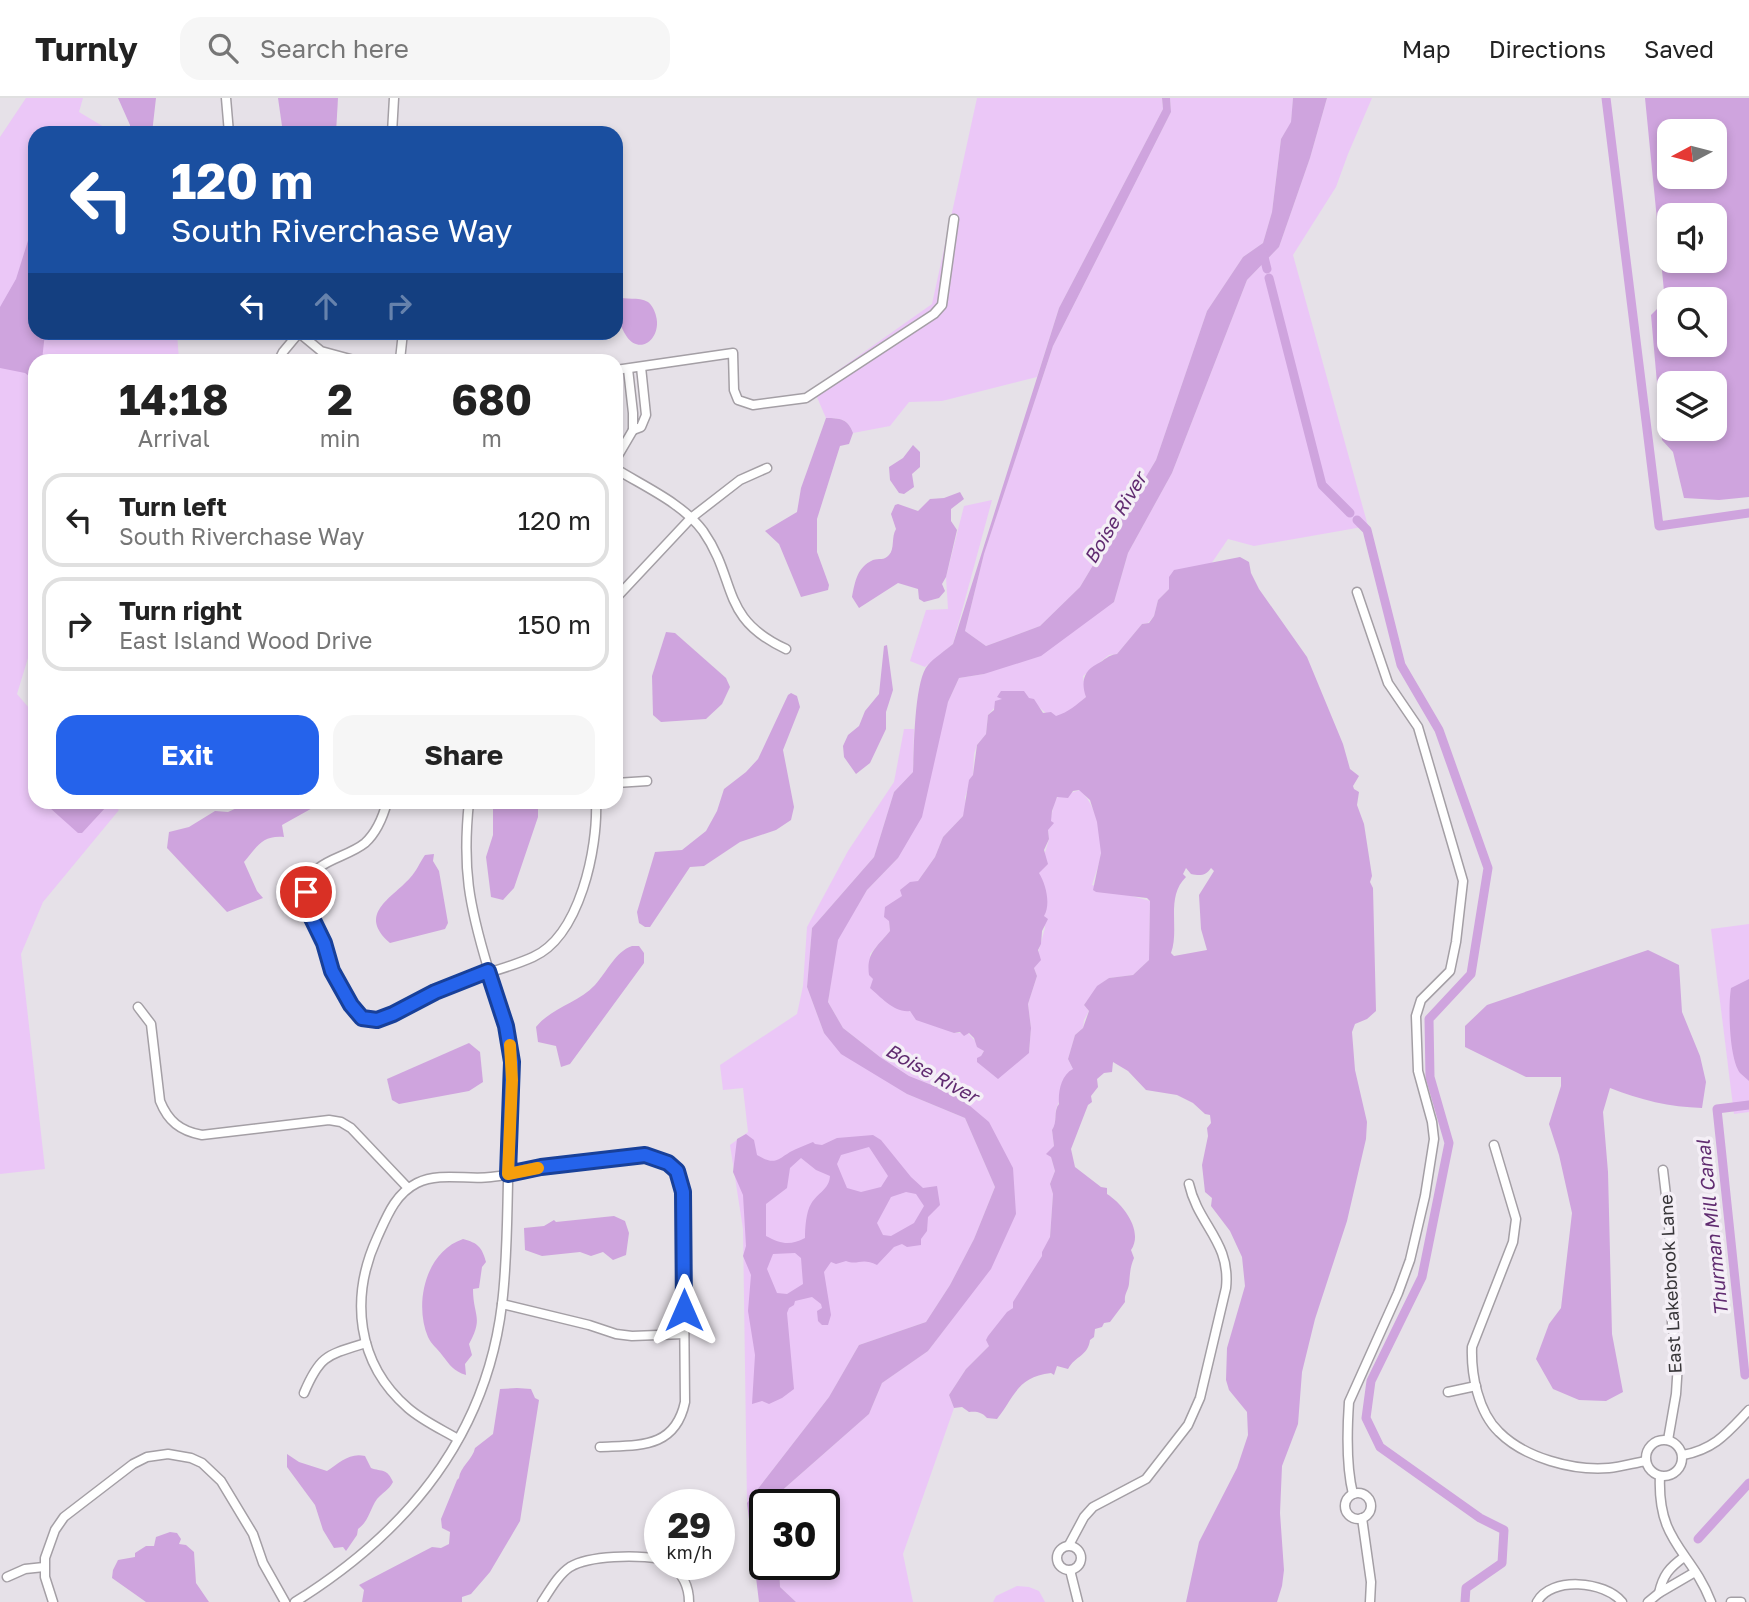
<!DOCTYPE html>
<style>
:root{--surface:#fff;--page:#f6f6f6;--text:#222;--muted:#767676;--line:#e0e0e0;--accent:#2563eb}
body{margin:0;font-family:"Golos Text",sans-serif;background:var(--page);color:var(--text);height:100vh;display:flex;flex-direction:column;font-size:26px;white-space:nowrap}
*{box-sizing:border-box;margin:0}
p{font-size:23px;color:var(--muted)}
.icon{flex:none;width:38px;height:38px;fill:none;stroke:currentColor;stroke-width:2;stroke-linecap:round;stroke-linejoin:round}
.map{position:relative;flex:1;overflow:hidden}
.details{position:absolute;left:28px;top:256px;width:595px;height:455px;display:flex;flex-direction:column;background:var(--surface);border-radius:21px;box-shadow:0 4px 10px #0003}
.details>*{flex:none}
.top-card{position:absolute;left:28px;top:28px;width:595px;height:214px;border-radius:21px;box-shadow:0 4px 10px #0003;background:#1a4fa0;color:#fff;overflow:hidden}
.needle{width:46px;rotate:263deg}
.tools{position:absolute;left:1657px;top:21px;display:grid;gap:14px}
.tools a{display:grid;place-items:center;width:70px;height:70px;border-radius:14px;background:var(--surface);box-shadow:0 4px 10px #0003;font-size:35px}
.speed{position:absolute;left:644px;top:1391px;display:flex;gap:14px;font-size:35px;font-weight:700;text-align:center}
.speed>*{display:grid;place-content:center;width:91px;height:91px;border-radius:50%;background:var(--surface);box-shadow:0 4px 10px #0003;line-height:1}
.speed small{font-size:18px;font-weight:400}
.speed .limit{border:4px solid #111;border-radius:10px;background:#fff;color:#111}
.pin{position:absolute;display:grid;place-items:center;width:60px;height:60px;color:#fff;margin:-30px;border:4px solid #fff;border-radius:50%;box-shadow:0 2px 7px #0007}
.me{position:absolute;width:77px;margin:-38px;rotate:0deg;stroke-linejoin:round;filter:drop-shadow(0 0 5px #0008)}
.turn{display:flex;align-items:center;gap:24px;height:147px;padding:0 28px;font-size:32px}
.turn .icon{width:91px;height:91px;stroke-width:2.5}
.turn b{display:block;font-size:49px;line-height:60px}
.lanes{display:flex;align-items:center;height:66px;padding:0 28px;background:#0003;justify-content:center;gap:35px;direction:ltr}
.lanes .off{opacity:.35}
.eta{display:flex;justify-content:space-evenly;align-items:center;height:119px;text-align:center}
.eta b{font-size:42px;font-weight:700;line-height:49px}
.action{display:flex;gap:14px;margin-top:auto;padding:14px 28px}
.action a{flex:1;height:80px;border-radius:21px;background:var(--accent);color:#fff;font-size:28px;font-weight:700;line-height:80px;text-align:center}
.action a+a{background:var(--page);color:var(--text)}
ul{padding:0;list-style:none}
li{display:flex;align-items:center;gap:21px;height:94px;margin:0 14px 10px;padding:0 14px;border:4px solid var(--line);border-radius:21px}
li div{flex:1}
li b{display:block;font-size:26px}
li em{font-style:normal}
header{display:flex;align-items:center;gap:42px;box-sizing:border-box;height:98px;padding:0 35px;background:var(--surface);border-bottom:2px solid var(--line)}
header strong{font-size:33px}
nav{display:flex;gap:38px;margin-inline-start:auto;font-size:24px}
.search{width:490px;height:63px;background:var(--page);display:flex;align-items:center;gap:18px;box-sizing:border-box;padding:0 24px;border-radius:21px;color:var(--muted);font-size:26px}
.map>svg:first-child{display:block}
.green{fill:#ebc7f7}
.water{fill:#cfa4de;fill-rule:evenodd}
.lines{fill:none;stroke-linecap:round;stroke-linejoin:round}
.canal{stroke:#cfa4de;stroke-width:9}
.minor-casing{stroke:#a49fa5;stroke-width:11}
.minor{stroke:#fff;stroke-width:8}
.route-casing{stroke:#184099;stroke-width:18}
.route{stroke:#2563eb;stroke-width:12}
.slow{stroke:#f59e0b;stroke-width:12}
.labels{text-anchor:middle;stroke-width:7;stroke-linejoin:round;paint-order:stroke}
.street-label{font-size:18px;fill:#383639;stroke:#f4eff6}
.water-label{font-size:19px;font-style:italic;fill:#602b70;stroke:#f4eff6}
</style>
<header>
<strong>Turnly</strong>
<div class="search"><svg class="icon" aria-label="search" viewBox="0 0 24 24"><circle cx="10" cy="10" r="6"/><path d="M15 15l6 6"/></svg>Search here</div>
<nav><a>Map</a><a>Directions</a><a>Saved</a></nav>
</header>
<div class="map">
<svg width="1749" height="1504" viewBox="0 0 1749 1504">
<rect width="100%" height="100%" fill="#e6e1e8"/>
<g class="green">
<path d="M26,0H83L79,14L104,29L108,35H35V234L177,235L179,262H35V537L17,596L35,617V704H111L119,712L43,804L21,856L45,1071L0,1076V39Z"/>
<path d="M977,0H1162L1163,11L1059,210L1037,279L942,303L909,304L890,328L853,335C848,321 840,320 826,320L813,290L932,206Z"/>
<path d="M1170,0H1293L1291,25L1281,41L1272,114L1263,145L1243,159L1207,213L1156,362L1080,489L1040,528L986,548L965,533L984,456L1053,248L1171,14Z"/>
<path d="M1327,0H1372L1348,56L1336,89L1293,157L1368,428L1254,448L1228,441L1211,466L1169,479V491L1158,502L1154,518L1148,525L1142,526L1117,556L1109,557L1083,578L1086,599C1082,602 1074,611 1070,614C1049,627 1042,609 1030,601C1025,598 1019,596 1014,594L1003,600L988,617L986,636L977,647L974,656L973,677L965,699L966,709L963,718L943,739L935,759L918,783L900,802L889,823L890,833L870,856L873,881L909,913L954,935H968L984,953L981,958L1029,955L1031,930L1028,906L1037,878L1034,870L1045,830L1039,775L1049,741L1048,732L1055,702L1058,699L1080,692C1095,706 1102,733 1101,754C1100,765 1095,777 1092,787L1150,803L1149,862L1133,877L1109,880L1098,888L1084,907L1089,913L1084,922L1083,930L1075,937L1068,961L1073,971L1056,1011L1055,1027L1052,1032L1054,1048L1051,1059L1055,1073L1050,1086L1053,1096L1050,1139L1039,1165L1013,1210L988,1238L989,1248L966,1271L949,1297L954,1310L903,1456L913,1504H796L780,1489L779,1467L824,1466V1407H778V1396L869,1316L882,1285L928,1253L958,1213L1016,1116L957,997L909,978L880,959L843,930L828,904L837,842L867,792L898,760L948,604L959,580L984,576L1114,504L1128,455L1172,375L1247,182L1279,149L1310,60Z"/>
<path d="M992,402L953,546L925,569L910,563L926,512L948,511L946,479L964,408Z"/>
<path d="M904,631H914L913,674L894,694L874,759L812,830L807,889L824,935L907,996L965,1020L995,1089L974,1141L950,1187L926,1224L859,1247L829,1299L747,1405L743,1131L730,1047L748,1034L743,990L723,992L720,967L797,916L803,888L807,829L848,753L894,684Z"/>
<path d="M1749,826V1014L1734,1016L1711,831Z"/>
<path d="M1017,1488L1029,1489L1039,1493L1045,1504H993L996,1498Z"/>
</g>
<g class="water">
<path d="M118,0H156L152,35H130V27Z"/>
<path d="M278,0H338L336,35H283Z"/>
<path d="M1162,0H1170L1171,14L1053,248L984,456L965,533L986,548L1040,528L1080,489L1156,362L1207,213L1243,159L1263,145L1272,114L1281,41L1291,24L1293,0H1327L1310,60L1279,149L1247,182L1172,375L1128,455L1114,504L1041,558L984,576L959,580L948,604L922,719L898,760L867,792L838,842L828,904L843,930L880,959L909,978L957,997L989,1024L1013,1070L1016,1116L991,1171L928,1253L882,1285L869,1316L778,1396V1407H765V1466L779,1467L780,1489L796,1504H759L747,1405L829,1299L859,1247L926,1224L950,1187L974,1141L995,1089L965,1020L907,996L841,956L824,935L807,889L812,830L874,759L894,694L913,674C914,652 914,582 928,567C935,559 945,553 953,546L1059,210L1163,11Z"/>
<path d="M1645,0H1749V399L1719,402L1684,400L1673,354L1662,342L1651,217L1659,209L1664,193ZM1670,33H1715V79H1670ZM1670,117H1715V163H1670ZM1670,201H1715V247H1670ZM1670,285H1715V331H1670Z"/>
<path d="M35,132V234L45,235L42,262H35L34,282L25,275L0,270V209L16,181L31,133Z"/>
<path d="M616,198C626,203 638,198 648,204C652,207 655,213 656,218C662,239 641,258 627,239C619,228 616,211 616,198Z"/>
<path d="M826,320C840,320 848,321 853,335L849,346L840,348L817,421V454L829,487L828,492L801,499L779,446L765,433L797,414L801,390Z"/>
<path d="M913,347L920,354V369L912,376L914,389L904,396L899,395L890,382L889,369L903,360Z"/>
<path d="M960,394L964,401L951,411V423L957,432L946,479L942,486L945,493L939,500L924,504L919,501L918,491L898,485L859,510L852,499C855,484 857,469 873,462C879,460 884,463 889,457C895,451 891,439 896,431L891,416L895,407L898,406L918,413L930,401L944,400Z"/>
<path d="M1240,459L1249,464L1251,475L1259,491L1307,559L1343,646L1350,671L1359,678L1353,688L1354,691L1359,694L1357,707L1364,726L1372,778L1370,784L1373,790L1376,913L1367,921L1355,926L1352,934L1355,972L1367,1024L1366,1041L1347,1123L1315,1221L1302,1274L1298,1326L1282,1368L1280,1415L1284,1472L1282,1488L1277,1504H1186L1199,1444L1237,1370L1248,1337L1247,1314L1229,1292L1226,1282L1227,1250L1245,1188L1242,1159L1230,1133L1211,1108L1212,1100L1205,1094L1202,1067L1208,1038L1207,1030L1211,1025L1210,1017L1205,1016L1193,1005L1177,997L1146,992L1128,973L1113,964L1112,974L1104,975L1097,981L1098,989L1091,998L1092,1004L1088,1007L1071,1051L1075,1069L1101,1089L1107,1090V1096C1123,1106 1144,1133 1131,1152L1134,1160C1130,1169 1130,1176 1129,1186C1128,1193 1124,1196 1125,1204L1110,1224L1104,1225L1102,1229L1095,1231L1094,1239L1090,1242C1088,1258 1075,1258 1068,1271L1057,1268L1054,1277L1051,1275C1017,1279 1015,1298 997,1321L987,1320C982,1314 976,1313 969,1314L962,1309L954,1310L949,1297L966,1271L989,1248L986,1242L988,1238L1007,1214L1013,1210V1204L1042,1158V1154L1050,1139L1053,1096L1050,1086L1055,1073L1051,1059L1046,1056L1054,1048L1052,1032C1058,1024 1053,1013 1059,1006C1058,994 1061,977 1073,971L1068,961L1075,937L1083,930L1089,913L1084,907L1097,888L1109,880L1133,877L1149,862L1150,803L1147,800L1096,794L1093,792L1101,755L1097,724L1090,702L1079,692L1073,693L1068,700L1057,699L1052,713L1051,723L1054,725L1048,732L1049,741L1044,752L1048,766L1039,775C1046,786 1051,807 1044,818L1048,821L1042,833L1041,846L1038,852L1041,862L1034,870L1037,878L1028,906L1031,930L1029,955L998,981L977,964V960L981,958L984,953L977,949L974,940L969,935L964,938L960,934L954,935L916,922L910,913C894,915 881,899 870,890L873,881L869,877C866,855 877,849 890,833L889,823L884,819L885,809L902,798L900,792L910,784L918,783L935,759L943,739L963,718L969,682L973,677L977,647L986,636L988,617L994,612L995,603L1002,601L997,599L1001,593H1024L1029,600L1034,601L1043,615L1051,614L1056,618C1069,614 1076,607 1086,599C1081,585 1083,573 1097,566C1105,562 1108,557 1117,556L1142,526L1149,525L1154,518L1158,502L1169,491V479L1174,472ZM1186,770L1191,776C1200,778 1206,778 1211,770L1214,773L1199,797L1201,831L1207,852L1174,858L1171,855C1180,831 1165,799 1186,779L1183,776Z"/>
<path d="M666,534L675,535L726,580L730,589L722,606L706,621L661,624L653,617L652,578Z"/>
<path d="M887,547L893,592L886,614V631L870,665L856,676L844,659L843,648L848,637L859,628L865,613L879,596L884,548Z"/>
<path d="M791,595L797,598L800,609L783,652L794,709L791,722L776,732L740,744L704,768L690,769L650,829H645L639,825L637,814L655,754L682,752L706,733L717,713L724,691L746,674L758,661L788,597Z"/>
<path d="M47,704H102L106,709L82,735H78L50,710Z"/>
<path d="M250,704H321V710L316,708L282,727L284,739C262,737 257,749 244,764L257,793L263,800L227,814L167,750L169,734L189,729L215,713L228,714Z"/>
<path d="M493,704H538V719L514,790L503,802L491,799L486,759L493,737Z"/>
<path d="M434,756L433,763L439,773L448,825L445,831L390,845C357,816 391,801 410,780C416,774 420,764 425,757Z"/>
<path d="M632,848H639L644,855V865L570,966L561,969L556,948L538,944L536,929C551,910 578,905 595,887C607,874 615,854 632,848Z"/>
<path d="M1648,852L1679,867L1682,914L1700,958L1706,984L1702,1010C1670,1009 1640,1002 1610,990L1603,1014L1608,1074L1612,1236L1623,1294L1606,1303L1579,1302L1553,1291L1536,1261L1549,1226L1561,1210L1572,1115L1559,1057L1549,1026L1561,988V979H1526L1465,949V928L1487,907Z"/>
<path d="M1749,881V983C1746,980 1743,978 1740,975C1729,960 1728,908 1731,890Z"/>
<path d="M469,945L480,954L483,984L469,993L399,1006L392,1002L387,981Z"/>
<path d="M746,1036L754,1042L757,1057C774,1067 776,1063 790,1054C797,1050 806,1047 813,1044L815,1046L822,1047L837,1040L873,1037L881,1042L911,1079L923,1090L937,1088L940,1107L928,1119L927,1133L921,1141V1147L907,1149L902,1146L894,1149L877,1167C861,1159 858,1168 846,1163L836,1166L831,1164L824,1174L831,1217L828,1227H822L818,1223L817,1213L822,1210L821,1206L812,1199L795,1203L794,1207L789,1210L787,1215L794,1291L782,1300L769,1306L762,1303L752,1306L755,1257L748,1213L751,1177L743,1158L746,1148L743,1097L733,1074L737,1041ZM869,1049L888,1078L881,1089L861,1094L847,1090L837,1066L841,1057ZM801,1060L816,1072L830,1078C829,1092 818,1094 811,1106C806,1114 805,1130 805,1140C790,1148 781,1146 766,1138V1106L787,1090L790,1070ZM906,1094L916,1096L924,1108L914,1125L891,1138L883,1137L877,1125L891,1099ZM795,1155L801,1160L803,1186L787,1196L777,1195L767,1171L773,1156Z"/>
<path d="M614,1118L625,1123L629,1135L626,1157L613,1162L603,1154L591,1158L580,1154L542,1158L525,1152L524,1130L544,1128L554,1122L556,1124Z"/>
<path d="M463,1141C478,1145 482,1149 486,1164L482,1169L479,1190L473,1191C473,1218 484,1219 469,1246L472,1257L465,1266L466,1277C453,1273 450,1267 442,1257C438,1251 431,1246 428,1239C414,1206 425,1154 463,1141Z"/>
<path d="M517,1290L531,1291L535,1300L539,1302L520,1423L490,1474L471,1496L462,1499V1504H362L364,1492L359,1487L432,1449L441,1450L449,1446L450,1434L442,1430L441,1421L457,1382L459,1380C460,1369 473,1361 475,1350L493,1336L500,1291Z"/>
<path d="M287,1356L299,1364L327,1373C339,1365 350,1354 365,1358L371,1370C382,1374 387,1370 393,1384C389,1392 382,1395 377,1401C370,1411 369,1423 358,1431L357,1437L346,1453L343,1449L334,1450L323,1432L315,1407L287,1369Z"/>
<path d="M170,1434L177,1435L181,1441L179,1446L186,1447L194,1454L196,1485L209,1504H146L112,1480L113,1472L118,1462L135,1459V1455L146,1448H154L156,1439Z"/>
</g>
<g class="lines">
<g class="canal">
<path d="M1606,0L1659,428L1749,415"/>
<path d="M1263,155L1267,171"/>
<path d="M1269,180L1322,387L1350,415"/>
<path d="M1357,422L1367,432L1401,567L1439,632L1488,770L1471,876L1429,921L1430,979L1449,1045L1422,1179L1371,1283L1366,1320L1380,1349L1480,1420L1504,1432L1502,1465L1466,1490L1465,1504"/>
<path d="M1745,1277L1717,1011L1749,1007"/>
<path d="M1698,1441L1749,1385"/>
</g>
<defs>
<g id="minor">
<path d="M226,0L229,35"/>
<path d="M392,35L394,0"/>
<path d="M298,234L321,253L354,262"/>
<path d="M279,262L283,254L298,236"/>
<path d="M400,262L403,234"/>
<path d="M628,271L633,315V332L641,329L646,317L641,269"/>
<path d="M616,272L733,255L734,292L738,302L753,307L806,300L934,216L942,207L954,121"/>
<path d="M616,361L633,332"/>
<path d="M616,371C645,389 682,405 703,433C738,483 719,520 786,551"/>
<path d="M616,500L691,420L740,382L767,370"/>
<path d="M616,685L647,683"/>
<path d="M387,704C383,719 377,734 365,745C344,762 310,761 306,793C306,798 306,804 306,809C309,820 318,832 323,842C332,862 342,912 364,921C382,928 416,903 432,895C464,879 500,874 533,859C580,838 598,750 596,704"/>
<path d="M138,909L151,926L160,1003C168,1023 180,1033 202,1037L329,1022L341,1024L351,1030L408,1090"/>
<path d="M1494,1047L1516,1121L1513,1144L1472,1249C1471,1276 1478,1314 1499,1334C1525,1360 1573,1373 1609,1370C1621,1369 1634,1365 1646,1363"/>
<path d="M1663,1072L1669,1123L1672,1225L1678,1265L1676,1296L1668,1342"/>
<path d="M502,1206L589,1227L616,1236L632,1238L684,1236"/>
<path d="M1448,1294L1476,1288"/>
<path d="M304,1295C320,1257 327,1257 366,1245"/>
<path d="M458,1341C441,1331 423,1323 408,1310C356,1265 350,1199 377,1140C387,1118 395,1096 417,1085C440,1074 467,1082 491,1079C507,1078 523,1072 538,1070C574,1065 609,1062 645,1057C669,1060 676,1072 683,1094L685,1304C675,1351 639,1347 600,1349"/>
<circle cx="1664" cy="1360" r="18"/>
<path d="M1683,1357C1715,1351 1727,1335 1749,1312"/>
<path d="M1660,1378C1657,1445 1691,1452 1711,1504"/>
<circle cx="1358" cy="1408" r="13"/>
<path d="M1353,1396C1346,1368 1347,1333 1349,1304L1398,1195L1410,1162L1425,1098L1434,1041L1432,1024L1418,973L1416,918L1421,902L1450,873L1456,844L1463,783L1418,629L1388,585L1357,494"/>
<path d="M1362,1420L1371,1484L1370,1504"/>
<path d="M1069,1447L1084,1419L1093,1409L1146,1381L1188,1327L1200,1300L1226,1190C1231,1144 1198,1127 1189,1086"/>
<circle cx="1069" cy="1460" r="12"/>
<path d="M1684,1459C1669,1470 1663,1477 1659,1495L1695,1474"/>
<path d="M670,1466C683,1476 689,1488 689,1504"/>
<path d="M1070,1472L1078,1504"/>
<path d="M7,1479L25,1471L44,1469"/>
<path d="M53,1504L45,1479V1460L55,1432L64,1419L133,1366L147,1359L168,1356L191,1360L202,1365L221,1383L253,1436L263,1465L285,1504"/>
<path d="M295,1504C406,1435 486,1339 502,1206C507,1166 507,1125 508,1084C509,1039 516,992 510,947C506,920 495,896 488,870C469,807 462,770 469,704"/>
<path d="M542,1504C550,1492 558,1477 570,1469C590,1457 637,1457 660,1461"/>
<path d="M1537,1504C1551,1478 1605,1483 1622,1504"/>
<path d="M1648,1504L1659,1495"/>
<path d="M1731,1504H1741"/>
</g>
</defs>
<use href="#minor" class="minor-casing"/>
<use href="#minor" class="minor"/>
</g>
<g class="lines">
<defs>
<path id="route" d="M306,794L307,810L324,845L332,873L351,907L362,920L377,922L393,916L435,894L488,873L506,928L512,964L508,1076L541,1069L645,1057L668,1065L677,1073L683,1094L684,1212"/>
</defs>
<use href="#route" class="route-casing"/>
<use href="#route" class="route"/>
<path class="slow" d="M510,947L512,982L508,1076L538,1070"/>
</g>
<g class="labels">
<g class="street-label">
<text transform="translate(1671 1186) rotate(-93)" y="6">East Lakebrook Lane</text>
</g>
<g class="water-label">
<text transform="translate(1115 420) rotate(-59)" y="7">Boise River</text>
<text transform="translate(932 975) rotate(29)" y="7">Boise River</text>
<text transform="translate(1712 1130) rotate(-96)" y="7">Thurman Mill Canal</text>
</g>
</g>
</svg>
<div class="tools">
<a><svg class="needle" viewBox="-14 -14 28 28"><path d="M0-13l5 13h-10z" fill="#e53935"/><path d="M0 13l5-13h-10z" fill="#767676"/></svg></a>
<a><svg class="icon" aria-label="sound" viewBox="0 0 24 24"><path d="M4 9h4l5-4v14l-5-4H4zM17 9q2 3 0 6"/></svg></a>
<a><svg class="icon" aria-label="search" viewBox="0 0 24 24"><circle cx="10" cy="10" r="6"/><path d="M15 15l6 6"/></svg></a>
<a><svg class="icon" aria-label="layers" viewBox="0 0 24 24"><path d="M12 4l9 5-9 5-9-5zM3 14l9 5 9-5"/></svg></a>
</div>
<div class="speed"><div>29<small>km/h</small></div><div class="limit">30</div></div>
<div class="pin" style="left:306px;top:794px;background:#d93025"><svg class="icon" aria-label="arrive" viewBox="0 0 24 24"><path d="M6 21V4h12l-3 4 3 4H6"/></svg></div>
<svg class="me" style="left:684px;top:1212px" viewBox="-20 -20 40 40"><path d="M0-17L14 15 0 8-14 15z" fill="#2563eb" stroke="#fff" stroke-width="4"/></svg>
<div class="top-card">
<div class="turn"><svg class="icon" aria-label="left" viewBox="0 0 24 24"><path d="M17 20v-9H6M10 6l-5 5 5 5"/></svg><div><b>120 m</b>South Riverchase Way</div></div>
<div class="lanes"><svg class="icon" aria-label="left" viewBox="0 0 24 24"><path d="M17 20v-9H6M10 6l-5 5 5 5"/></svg><svg class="icon off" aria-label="ahead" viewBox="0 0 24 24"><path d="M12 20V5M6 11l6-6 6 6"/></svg><svg class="icon off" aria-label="right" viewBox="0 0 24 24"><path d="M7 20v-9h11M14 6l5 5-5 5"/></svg></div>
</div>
<section class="details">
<div class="eta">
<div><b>14:18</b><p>Arrival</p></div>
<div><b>2</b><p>min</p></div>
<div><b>680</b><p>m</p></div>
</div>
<ul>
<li><svg class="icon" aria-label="left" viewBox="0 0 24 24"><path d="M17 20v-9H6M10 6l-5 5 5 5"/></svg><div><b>Turn left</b><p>South Riverchase Way</p></div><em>120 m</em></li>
<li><svg class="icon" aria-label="right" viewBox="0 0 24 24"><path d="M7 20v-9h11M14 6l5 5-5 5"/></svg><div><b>Turn right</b><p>East Island Wood Drive</p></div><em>150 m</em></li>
</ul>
<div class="action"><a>Exit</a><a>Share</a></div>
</section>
</div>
